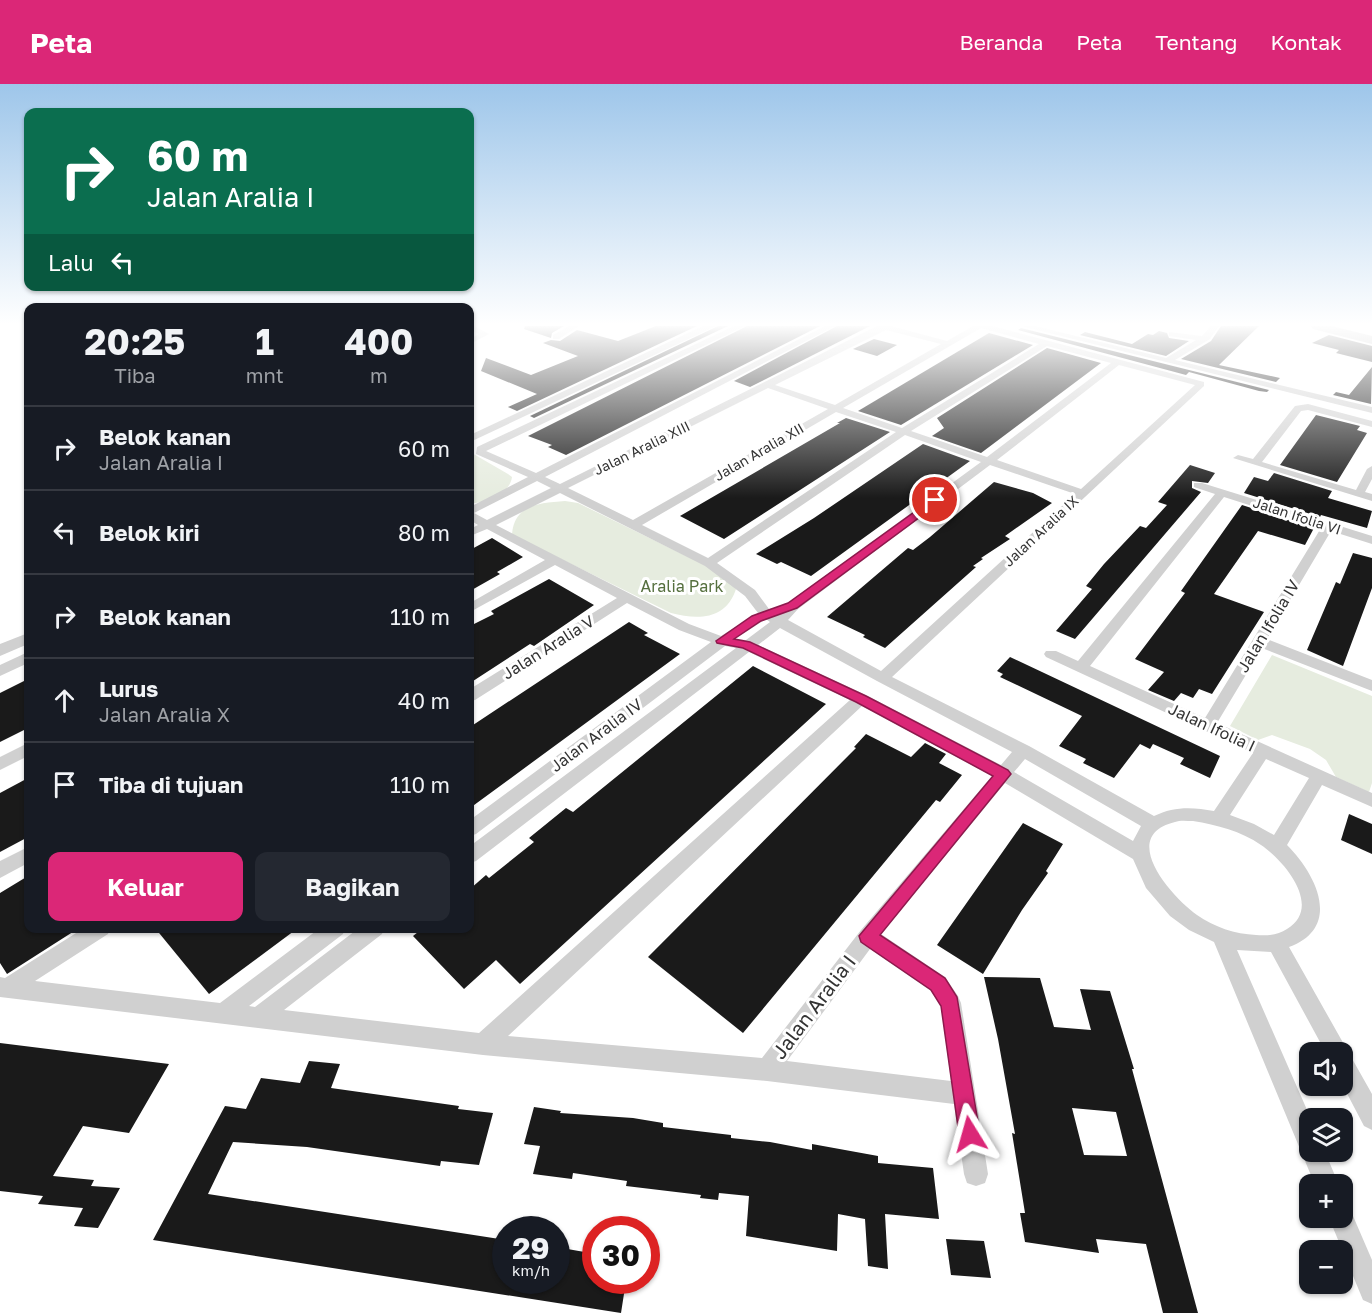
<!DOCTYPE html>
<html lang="id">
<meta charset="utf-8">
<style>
:root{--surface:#171b24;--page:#242831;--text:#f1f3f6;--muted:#9ea1a6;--line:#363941;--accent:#db2777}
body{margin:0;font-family:"Golos Text",sans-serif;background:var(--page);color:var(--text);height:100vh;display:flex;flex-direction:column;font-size:22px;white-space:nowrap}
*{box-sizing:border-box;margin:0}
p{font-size:20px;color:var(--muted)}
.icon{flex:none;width:33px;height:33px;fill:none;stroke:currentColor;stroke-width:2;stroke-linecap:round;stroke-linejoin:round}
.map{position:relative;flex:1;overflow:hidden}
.panel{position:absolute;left:24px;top:219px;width:450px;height:630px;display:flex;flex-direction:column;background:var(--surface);border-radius:12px;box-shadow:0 2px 4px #0004}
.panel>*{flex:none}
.guide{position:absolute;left:24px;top:24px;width:450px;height:183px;border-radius:12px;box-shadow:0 2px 4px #0004;background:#0b6e4f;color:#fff;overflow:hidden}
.buttons{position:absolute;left:1299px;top:958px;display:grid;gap:12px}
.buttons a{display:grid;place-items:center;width:54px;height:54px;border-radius:12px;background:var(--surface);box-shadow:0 2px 4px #0004;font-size:30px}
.speed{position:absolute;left:492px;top:1132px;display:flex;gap:12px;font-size:30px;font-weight:700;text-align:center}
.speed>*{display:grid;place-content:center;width:78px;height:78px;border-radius:50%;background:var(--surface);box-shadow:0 2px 4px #0004;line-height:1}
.speed small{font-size:15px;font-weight:400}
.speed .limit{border:9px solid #d22;background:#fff;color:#111}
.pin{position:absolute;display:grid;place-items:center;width:51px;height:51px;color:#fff;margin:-26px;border:3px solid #fff;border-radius:50%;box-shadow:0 2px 6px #0007}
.me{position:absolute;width:66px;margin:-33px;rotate:352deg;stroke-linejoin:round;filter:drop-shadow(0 0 4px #0008)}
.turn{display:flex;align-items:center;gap:21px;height:126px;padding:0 24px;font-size:27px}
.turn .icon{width:78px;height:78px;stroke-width:2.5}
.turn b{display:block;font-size:42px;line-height:51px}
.then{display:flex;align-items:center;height:57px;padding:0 24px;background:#0003;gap:12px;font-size:22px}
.eta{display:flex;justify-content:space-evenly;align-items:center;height:102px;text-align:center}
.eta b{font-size:36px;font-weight:700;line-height:42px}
.button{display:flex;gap:12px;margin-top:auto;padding:12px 24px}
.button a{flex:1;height:69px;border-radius:12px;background:var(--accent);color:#fff;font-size:24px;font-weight:700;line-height:69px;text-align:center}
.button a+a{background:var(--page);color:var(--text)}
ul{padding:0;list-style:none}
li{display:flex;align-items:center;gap:18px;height:84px;padding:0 24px;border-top:2px solid var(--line)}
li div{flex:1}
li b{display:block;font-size:22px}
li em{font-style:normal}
header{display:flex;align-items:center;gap:36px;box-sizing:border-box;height:84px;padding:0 30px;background:var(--accent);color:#fff}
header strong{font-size:28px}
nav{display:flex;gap:33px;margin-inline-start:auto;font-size:21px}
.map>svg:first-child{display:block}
.green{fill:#e6ecdf}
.building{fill:#1a1a1a;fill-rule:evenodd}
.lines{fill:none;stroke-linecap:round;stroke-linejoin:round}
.minor{fill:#d0d0d0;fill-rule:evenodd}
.tertiary{fill:#d0d0d0;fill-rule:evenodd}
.primary{fill:#ababab;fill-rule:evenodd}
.route{fill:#db2777;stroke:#8e194d;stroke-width:1.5}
.labels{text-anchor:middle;stroke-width:6;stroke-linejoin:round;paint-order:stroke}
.far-street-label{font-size:14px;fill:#333;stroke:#fff}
.park-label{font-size:16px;fill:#56703f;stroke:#fff}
.street-label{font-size:16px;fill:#333;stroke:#fff}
.near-street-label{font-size:20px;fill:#333;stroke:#fff}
</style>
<header>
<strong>Peta</strong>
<nav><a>Beranda</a><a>Peta</a><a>Tentang</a><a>Kontak</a></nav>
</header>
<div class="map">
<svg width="1372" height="1229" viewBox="0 0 1372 1229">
<rect width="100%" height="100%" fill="#fff"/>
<g class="green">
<path d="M470,368L508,390L512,393C510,410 484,420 470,419Z"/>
<path d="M565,417L578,419L719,488L736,505C726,536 698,536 671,529L512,451C514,420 540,419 565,417Z"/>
<path d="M1272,571L1372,612V699L1369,708L1336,693L1326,676L1310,665L1272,651L1258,656L1230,642Z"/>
</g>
<g class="building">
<path d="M525,242H564L552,249L551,254L524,245Z"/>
<path d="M656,242H697L517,327L508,323L537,310L481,287L486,274L531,291L578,272L543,259L551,256L560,257L577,246L618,257Z"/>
<path d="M718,242H728L534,334L530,332Z"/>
<path d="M747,242H820L566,371L548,363L552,361L528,352Z"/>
<path d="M837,242H870L750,303L734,297Z"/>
<path d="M1221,242H1259L1219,281L1280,294L1276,298L1181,275L1211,257Z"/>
<path d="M1021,244L1269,306L1267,308L1259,307L1189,288L1186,291L1018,246Z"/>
<path d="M1159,247L1167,249L1169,254L1189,257L1166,272L1080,251L1085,248L1132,260L1148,250L1153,251Z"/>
<path d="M989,249L1033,261L901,341L858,327Z"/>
<path d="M1329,251L1372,262V278L1336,269L1339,266L1312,259Z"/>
<path d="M874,255L897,261L877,272L853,265Z"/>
<path d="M1047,264L1101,279L981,369L932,352L944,344L937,334Z"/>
<path d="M1372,283L1371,320L1333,311L1336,308L1349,311Z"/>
<path d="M1316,331L1360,342L1357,346L1367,349L1337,398L1280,381Z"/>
<path d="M846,334L890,348L724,455L680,432L840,339H837Z"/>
<path d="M923,360L970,377L811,492L781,478L777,480L756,470L814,434Z"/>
<path d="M1190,381L1215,389L1208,399L1192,397V404L1201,408L1075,555L1056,547L1092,505L1086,502L1104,480L1140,442L1146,444L1167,421L1158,418Z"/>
<path d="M1274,389L1332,407L1328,414L1372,427L1367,444L1321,431L1320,433L1244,409L1254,393L1268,397Z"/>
<path d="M994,398L1033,409L1052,419L1005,452L1010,455L981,474L983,475L973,482L976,483L885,564L863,553L865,551L827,533L908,464L913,466L930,453Z"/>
<path d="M1242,421L1314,444L1305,461L1258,447L1214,510L1264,528L1212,610L1199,605L1193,614L1181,609L1174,617L1148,606L1164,588L1135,575L1185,509L1181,507Z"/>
<path d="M492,454L523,473L497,488L500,490L470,507V466Z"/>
<path d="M1353,469L1372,474V504L1343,582L1307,566L1336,498L1340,500Z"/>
<path d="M549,495L594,521L534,562L530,560L470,599V542L494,530L491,527Z"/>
<path d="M629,538L648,549L644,551L680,570L470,724V643Z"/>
<path d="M1010,573L1220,672L1210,694L1180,680L1184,674L1153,660L1150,665L1140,660L1114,694L1083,679L1086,675L1059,662L1082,632L1000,593L1003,590L997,587Z"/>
<path d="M753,582L826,620L520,900L496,876L464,905L413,852L423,844H470V805L486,791L489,794L534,758L529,754L566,724L573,728Z"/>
<path d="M28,595V644L0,658V609Z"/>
<path d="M866,650L911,673L925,659L946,670L939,679L962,691L940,718L936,716L743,949L648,873L856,664L854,663Z"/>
<path d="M28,694V753L0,768V709Z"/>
<path d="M1349,730L1372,740V770L1341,756Z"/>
<path d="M1023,739L1063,760L1046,787L1048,789L1022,826L983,890L937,861Z"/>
<path d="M28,792V844H79L7,890L0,879V809Z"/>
<path d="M155,844H298L209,910Z"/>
<path d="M984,893L1040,894L1054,943L1091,946L1080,905L1110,907L1134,985H1132L1198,1229H1163L1146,1160L1096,1155L1099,1169L1025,1158L1020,1129H1025L1012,1049L1015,1050L998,955ZM1072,1024L1116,1028L1127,1072L1084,1071Z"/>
<path d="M0,959L169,980L129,1049L83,1042L53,1092L94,1096L91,1102L120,1104L98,1144L74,1142L83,1124L38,1120L43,1112L0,1107Z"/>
<path d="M309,977L340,980L331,1004L459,1022L458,1025L493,1029L479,1081L441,1077L440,1082L307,1063L233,1058L208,1110L506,1156V1197H556V1163L596,1170V1197H626L621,1229L153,1156L225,1022L246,1025L261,994L300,999Z"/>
<path d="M534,1023L561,1027L560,1029L633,1034L663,1039V1043L731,1051V1054L770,1058L812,1066V1060L878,1072V1079L933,1084L939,1135L885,1130L888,1185L868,1182L865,1135L838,1130L837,1167L746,1152L749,1112L719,1109L718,1116L700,1114L701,1111L626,1102L627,1097L573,1089L572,1095L533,1090L540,1062L524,1060Z"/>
<path d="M946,1155L984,1157L991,1194L951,1191Z"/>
</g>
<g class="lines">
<g class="minor">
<path d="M470,242H474L489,250L470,260V255L479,250L470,246Z"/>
<path d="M569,242H579L559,255H553V251Z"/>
<path d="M734,242H745L486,367L536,389L825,242H835L545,393L560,400L877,242H891L947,257L973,242H992L1204,298V302L892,593L1029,662L1154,732C1174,722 1193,723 1214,727L1253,669L1046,573L1044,570L1046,567H1056L1078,577L1215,410L1194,403V399H1202L1372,452V460L1331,447L1267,555L1372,596V607L1262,564L1217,639L1372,709V723L1322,701L1287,761C1316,790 1343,843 1289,863L1372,1010V1046L1364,1042L1342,1000V969H1326L1271,868L1237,866L1311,1035L1310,1068H1325L1339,1101H1315L1214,858L1189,846L1170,832L1146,804L1133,775L1005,699L881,850L945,893L958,912L961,919L988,1090L985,1099L976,1102L967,1099L964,1090L954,1020L767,997L483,971L0,913V893L5,894L84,844H110L108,850L35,897L220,919L320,844H345L343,850L249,922L255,923L359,844H384L382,850L284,926L479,949L850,616L749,568L476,777L470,779V762L736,564L725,562L476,750L470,752V736L711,558L679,546L627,519L475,616L470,617V605L617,514L555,481L470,528V519L545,476L487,445L470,452V445L478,441L470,436V423L528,393L476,370L477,363ZM981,244L1039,260L902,344L843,324ZM886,246L941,260L835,321L775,301ZM1047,262L1111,279L987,373L911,347ZM1119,281L1195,301L1081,405L997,376ZM768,304L828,325L633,436L568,404ZM836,328L896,348L708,474L642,441ZM905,351L981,378L788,519L781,528L774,524L769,525L755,506L717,479ZM990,381L1075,410L881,587L788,536L798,525ZM537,397L551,404L487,436L474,429ZM560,409L705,482L745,512L758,529L721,552L689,540L496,441ZM1224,413L1321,444L1205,634L1090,582ZM766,535L770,538L746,556L735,555ZM780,544L877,597L1012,668L1001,681L866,611L758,561ZM862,622L992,692L861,846L762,974L508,952ZM1025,675L1141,742L1133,757L1014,688ZM1266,675L1309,694L1274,751L1254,740L1230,731ZM1193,737C1217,741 1241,747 1261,761C1285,777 1323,823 1287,845C1278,851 1267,852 1256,851C1235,850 1214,843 1197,831C1172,813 1117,752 1175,738C1180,736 1187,737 1193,737ZM870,865L931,907L941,922L951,997L787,977Z"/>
<path d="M1021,242H1035L1166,274L1196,256L1169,252V248L1202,252L1211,242H1219L1210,255L1175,276L1372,323V329Z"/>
<path d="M1308,320L1372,337V343L1308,326L1301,327L1262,378L1356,406L1367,385L1372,382V395L1365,408L1372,410V417L1233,374L1238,371L1253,375L1295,322Z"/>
<path d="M28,568V579L0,592V581Z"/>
<path d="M28,659V672L0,686V673Z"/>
<path d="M28,763V779L0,794V777Z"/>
<path d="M1342,1122L1350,1125L1372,1176V1220L1363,1216L1329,1134H1342Z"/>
</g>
<g class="tertiary">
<path d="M703,242H716L470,358V351Z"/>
<path d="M28,549V560L0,572V560Z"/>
</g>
<path class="primary" d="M1311,242H1332L1372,252V260L1313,245Z"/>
</g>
<linearGradient id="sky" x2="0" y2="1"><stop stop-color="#9ec6ea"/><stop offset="0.58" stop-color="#fff"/><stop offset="1" stop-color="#fff" stop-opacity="0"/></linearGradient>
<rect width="1372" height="414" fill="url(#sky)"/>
<path class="route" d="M935,413L939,414V419L797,524L761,537L734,555L750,558L866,612L1008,686L1011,690L880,851L945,894L957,913L980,1050L977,1058L970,1061L962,1058L959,1050L941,922L931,906L861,858L859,852L993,692L856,618L743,564L717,559L716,557L752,532L788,519Z"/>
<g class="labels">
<g class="far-street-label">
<text transform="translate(642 364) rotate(-26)" y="5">Jalan Aralia XIII</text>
<text transform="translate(759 368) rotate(-30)" y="5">Jalan Aralia XII</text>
<text transform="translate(1297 432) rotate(18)" y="5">Jalan Ifolia VI</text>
<text transform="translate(1041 447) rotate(-43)" y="5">Jalan Aralia IX</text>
</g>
<g class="park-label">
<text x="682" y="508">Aralia Park</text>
</g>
<g class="street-label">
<text transform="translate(1268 542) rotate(-59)" y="6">Jalan Ifolia IV</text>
<text transform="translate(548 563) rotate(-32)" y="6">Jalan Aralia V</text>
<text transform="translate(1212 643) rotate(25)" y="6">Jalan Ifolia I</text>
<text transform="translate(596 651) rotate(-37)" y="6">Jalan Aralia IV</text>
</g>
<g class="near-street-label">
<text transform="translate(814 923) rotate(-53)" y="7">Jalan Aralia I</text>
</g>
</g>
</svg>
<div class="buttons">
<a><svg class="icon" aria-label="sound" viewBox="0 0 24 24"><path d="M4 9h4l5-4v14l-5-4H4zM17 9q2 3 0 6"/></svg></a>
<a><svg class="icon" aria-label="layers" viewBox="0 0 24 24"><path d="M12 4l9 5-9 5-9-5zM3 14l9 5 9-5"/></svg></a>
<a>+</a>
<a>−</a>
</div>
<div class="speed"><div>29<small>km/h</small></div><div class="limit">30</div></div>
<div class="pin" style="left:935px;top:416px;background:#d93025"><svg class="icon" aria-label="arrive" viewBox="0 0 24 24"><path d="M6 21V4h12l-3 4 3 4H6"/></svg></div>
<svg class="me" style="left:970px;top:1050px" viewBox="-20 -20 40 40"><path d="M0-17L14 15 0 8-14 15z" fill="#db2777" stroke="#fff" stroke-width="4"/></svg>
<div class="guide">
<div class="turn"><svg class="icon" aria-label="right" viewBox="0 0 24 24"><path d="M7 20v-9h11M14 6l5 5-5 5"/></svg><div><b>60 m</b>Jalan Aralia I</div></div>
<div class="then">Lalu<svg class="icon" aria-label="left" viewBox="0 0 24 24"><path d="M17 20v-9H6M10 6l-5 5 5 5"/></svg></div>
</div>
<section class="panel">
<div class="eta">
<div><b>20:25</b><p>Tiba</p></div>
<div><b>1</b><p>mnt</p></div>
<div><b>400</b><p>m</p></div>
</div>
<ul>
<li><svg class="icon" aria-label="right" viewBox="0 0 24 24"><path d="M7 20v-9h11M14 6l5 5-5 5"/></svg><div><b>Belok kanan</b><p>Jalan Aralia I</p></div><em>60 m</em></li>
<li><svg class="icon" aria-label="left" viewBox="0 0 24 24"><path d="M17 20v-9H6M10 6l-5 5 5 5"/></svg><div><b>Belok kiri</b></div><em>80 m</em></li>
<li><svg class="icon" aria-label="right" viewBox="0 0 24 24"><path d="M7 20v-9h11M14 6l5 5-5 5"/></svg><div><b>Belok kanan</b></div><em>110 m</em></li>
<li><svg class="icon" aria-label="ahead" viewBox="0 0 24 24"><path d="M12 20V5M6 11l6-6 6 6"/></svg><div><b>Lurus</b><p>Jalan Aralia X</p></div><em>40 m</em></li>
<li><svg class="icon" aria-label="arrive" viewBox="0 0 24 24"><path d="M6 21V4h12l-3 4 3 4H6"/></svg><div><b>Tiba di tujuan</b></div><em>110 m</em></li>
</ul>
<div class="button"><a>Keluar</a><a>Bagikan</a></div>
</section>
</div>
